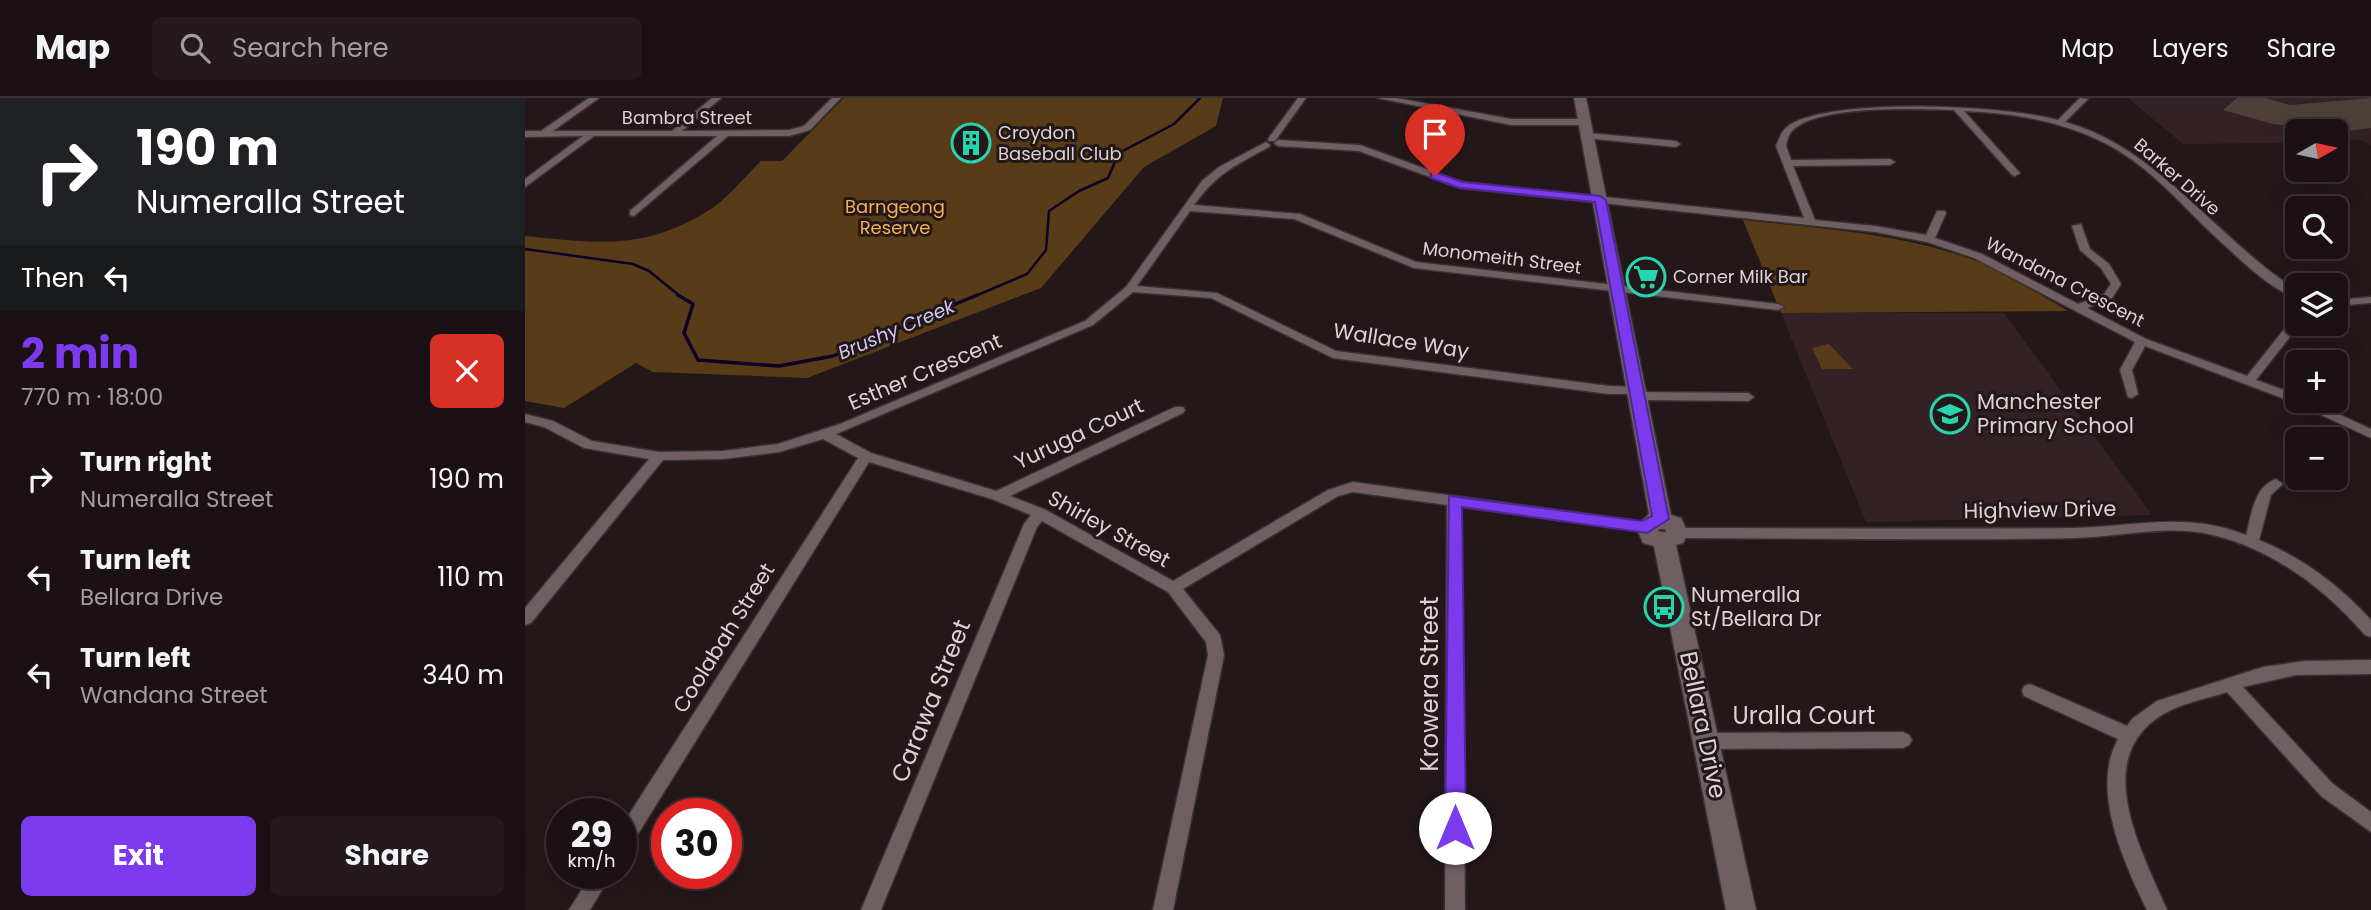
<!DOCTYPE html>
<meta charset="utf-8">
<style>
:root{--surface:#1b1114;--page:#241a1d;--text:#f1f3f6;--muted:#a09da0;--line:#393134;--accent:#7c3aed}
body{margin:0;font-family:Poppins,sans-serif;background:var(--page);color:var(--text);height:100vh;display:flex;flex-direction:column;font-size:26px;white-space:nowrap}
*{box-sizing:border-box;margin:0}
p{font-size:23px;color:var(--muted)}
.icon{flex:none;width:38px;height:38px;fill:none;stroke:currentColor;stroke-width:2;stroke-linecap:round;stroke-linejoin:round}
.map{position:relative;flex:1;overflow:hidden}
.side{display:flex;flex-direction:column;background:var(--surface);width:525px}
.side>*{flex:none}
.top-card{background:#202124;color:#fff;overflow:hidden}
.needle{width:46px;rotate:81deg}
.controls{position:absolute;left:1760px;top:21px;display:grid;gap:14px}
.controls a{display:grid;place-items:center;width:63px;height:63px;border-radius:10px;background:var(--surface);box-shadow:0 7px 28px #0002,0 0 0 2px var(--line);font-size:35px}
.speed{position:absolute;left:21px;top:700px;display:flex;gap:14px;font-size:35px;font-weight:700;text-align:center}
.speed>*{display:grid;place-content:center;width:91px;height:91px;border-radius:50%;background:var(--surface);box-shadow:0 7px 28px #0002,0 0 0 2px var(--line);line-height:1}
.speed small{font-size:18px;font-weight:400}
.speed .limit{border:10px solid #d22;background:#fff;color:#111}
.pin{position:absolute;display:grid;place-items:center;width:60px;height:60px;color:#fff;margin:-72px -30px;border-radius:50% 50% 50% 0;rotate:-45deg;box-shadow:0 0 7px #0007}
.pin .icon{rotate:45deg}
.me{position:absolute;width:77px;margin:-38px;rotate:0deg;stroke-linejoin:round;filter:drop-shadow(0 0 5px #0008)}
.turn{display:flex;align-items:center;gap:24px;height:147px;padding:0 21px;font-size:32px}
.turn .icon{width:91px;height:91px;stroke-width:2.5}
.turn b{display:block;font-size:49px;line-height:60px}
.then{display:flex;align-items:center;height:66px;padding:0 21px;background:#0003;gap:14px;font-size:26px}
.round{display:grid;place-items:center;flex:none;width:74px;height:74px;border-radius:10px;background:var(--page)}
.summary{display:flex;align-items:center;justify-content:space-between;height:119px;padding:0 21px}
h1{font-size:42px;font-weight:700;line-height:52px;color:var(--accent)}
.primary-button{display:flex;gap:14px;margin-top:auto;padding:14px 21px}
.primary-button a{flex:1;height:80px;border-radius:10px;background:var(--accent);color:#fff;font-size:28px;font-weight:700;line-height:80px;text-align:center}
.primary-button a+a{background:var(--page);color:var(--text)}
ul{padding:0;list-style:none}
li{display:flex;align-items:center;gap:21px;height:98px;padding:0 21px}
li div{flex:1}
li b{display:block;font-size:26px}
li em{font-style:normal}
header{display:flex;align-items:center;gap:42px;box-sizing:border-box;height:98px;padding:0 35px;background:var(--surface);border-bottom:2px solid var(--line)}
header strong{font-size:33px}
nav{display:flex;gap:38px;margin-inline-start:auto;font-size:24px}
.search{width:490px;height:63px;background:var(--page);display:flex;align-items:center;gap:18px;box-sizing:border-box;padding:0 24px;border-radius:10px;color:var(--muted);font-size:26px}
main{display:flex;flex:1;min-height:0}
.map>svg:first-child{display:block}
.built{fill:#342126}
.green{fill:#583c18}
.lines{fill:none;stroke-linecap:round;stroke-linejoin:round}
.stream-far1{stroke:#0e0028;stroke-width:2.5}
.stream{stroke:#0e0028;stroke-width:3.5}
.building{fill:#4e3f3b}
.street-casing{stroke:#3a3133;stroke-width:3}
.secondary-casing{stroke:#3a3133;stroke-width:3}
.street{fill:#6f5f63;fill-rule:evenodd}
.secondary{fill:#6f5f63;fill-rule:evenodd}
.route{fill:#7c3aed;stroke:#51269a;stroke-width:2}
.labels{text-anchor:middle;stroke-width:6;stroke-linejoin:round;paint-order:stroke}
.far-street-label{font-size:18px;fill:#dbd2d4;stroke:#24171a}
.far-poi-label{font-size:18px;fill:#dbd2d4;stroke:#24171a;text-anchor:start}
.far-park-label{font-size:18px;fill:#f7af4f;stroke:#24171a}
.far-water-label{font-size:19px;font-style:italic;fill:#d0c7ef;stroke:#24171a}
.street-label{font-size:21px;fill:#dbd2d4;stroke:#24171a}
.poi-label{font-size:21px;fill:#dbd2d4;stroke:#24171a;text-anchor:start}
.near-street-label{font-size:24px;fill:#dbd2d4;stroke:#24171a}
</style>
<header>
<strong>Map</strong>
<div class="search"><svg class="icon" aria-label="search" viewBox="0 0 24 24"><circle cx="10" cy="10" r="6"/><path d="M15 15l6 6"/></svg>Search here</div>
<nav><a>Map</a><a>Layers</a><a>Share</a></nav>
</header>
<main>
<section class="side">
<div class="top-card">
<div class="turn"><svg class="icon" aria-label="right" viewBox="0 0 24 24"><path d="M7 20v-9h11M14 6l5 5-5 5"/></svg><div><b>190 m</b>Numeralla Street</div></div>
<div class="then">Then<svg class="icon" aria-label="left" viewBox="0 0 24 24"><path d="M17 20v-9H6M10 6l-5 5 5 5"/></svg></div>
</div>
<div class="summary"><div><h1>2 min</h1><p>770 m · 18:00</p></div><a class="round" style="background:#d93025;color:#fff"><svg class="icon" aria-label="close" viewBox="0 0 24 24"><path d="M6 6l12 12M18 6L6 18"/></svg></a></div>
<ul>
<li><svg class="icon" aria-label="right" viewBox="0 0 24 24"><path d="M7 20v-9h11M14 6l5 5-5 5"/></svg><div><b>Turn right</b><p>Numeralla Street</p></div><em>190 m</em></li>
<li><svg class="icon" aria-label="left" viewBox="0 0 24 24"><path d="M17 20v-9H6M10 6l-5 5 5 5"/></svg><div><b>Turn left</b><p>Bellara Drive</p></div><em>110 m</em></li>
<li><svg class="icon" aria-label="left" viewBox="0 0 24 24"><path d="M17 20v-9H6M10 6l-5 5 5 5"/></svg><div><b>Turn left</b><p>Wandana Street</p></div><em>340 m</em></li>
</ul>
<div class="primary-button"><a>Exit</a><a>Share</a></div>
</section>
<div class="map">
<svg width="1846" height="812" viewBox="0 0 1846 812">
<rect width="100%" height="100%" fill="#24171a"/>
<g class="built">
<path d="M1603,0H1846V47L1836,42L1811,44V33H1773V45L1658,46Z"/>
<path d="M1256,215H1479L1627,417L1341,424Z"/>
</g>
<g class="green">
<path d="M319,0H698L691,28L619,69L516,190L282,280L128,274L111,265L39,310L0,303V138C70,145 117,153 181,114C201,103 219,79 236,63H257Z"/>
<path d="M1218,122C1299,131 1382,135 1459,166C1489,179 1515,197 1543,213L1256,215Z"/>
<path d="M1304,246L1328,271H1297L1287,250Z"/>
</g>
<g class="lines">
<g class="stream-far1">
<path d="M0,151L108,166L124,173L156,199"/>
<path d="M448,199L502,176L521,152L524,113L554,93L583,80L594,55L649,26L675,0"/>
</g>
<path class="stream" d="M153,197L168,206L159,235L173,262L254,268L308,258L452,197"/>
</g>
<path class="building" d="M1712,0H1740L1765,7L1846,0V30L1813,34L1748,26L1698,12Z"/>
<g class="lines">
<defs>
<g id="street">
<path d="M64,0H74L28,33H147L187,0H196L157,33L264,32L279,28L307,0H316L285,32L264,38H203L109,118L105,117V113L192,38H69L0,89V81L58,38L0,39V33H16Z"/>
<path d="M773,0H781L750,43H744L743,41Z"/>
<path d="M853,0H871L986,21H1060L1064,24L1060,27H986Z"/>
<path d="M1555,0L1563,1L1540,24C1633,49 1692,142 1773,193V201C1745,191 1718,164 1696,144C1666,117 1639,84 1606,61C1558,27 1497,15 1439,13L1493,73L1495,75L1490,78L1487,77L1429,12C1394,11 1292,6 1267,33C1263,37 1262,43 1261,48L1266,62L1365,61L1370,64L1365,67L1268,68L1290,122L1350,128L1401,137L1412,113H1420L1421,115L1410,140L1457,156L1553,206L1579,196L1586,186L1576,170L1555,152L1547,128L1556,126L1565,151L1584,166L1596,186L1587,200L1562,210L1621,241L1722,278L1769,219L1773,218V226H1775L1731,282L1773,297V303H1785L1846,331V340L1770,305L1620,248L1607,272L1613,296L1607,300L1603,299L1595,272L1610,244L1449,160L1402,144L1350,134L935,90L834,53L753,48L749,45L753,42L835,47L937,84L1279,120L1251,48C1255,39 1257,31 1266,26C1312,0 1478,7 1533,22Z"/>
<path d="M1063,35L1151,43L1155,46L1151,49L1060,40V36Z"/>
<path d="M741,44L745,47L744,49C711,67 692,75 669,107L775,116L891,164L1253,206L1259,209L1253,212L889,170L769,121L665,113L612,188L692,195L811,253L1084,288L1115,289L1116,294L1223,295L1229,299L1223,303L1112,302L1108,301L1107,296H1084L808,260L686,200L608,194L568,227L311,336L346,355L471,393L650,309H658L660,312L658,315L485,398L521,412L648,483L803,392L828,384L1127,425L1129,429L1122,434L936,409L940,812H920L922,407L828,394L813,398L658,491L695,537L699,557L648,812H628L683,557L681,544L643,494L517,423L512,429L356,812H336L499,426L506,417L467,401L344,364L103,752L96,755V729L333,360L298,341L254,354L198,361L138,362L6,525L0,527V510L124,361L59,350L19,329L0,324V316L28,323L67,343L134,354L198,353L253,346L315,326L560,223L601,189L677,83L694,69Z"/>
<path d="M1846,199V205L1811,208V202Z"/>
<path d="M1751,381L1758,386L1746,397L1734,442C1778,460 1815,488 1846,522V539L1840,537C1800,491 1749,452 1688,437C1642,426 1596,439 1550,440C1418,443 1285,440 1152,440L1147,439L1145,435L1147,431L1152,430C1284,430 1416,431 1547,430C1611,429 1659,413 1721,437C1727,417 1728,389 1751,381Z"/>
<path d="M1846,562V576L1771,577L1718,589L1808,686L1846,714V734L1796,698L1702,594C1684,600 1663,604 1646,612C1561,654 1616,751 1642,812H1622C1599,765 1565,691 1593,641L1499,598L1497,593L1499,588L1505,586L1602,628L1607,621L1632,603L1738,569L1780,563Z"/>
<path d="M1378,634L1384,637L1387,642L1384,647L1378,650L1181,651L1175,648L1172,643L1175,638L1181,635Z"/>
<path d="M67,775H87L65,812H44Z"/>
</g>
<path id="secondary" d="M1049,0H1061L1146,417L1156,420L1163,435L1158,445L1151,447L1231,812H1201L1129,448L1118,445L1111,429L1124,416ZM1133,431H1140L1141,434H1135Z"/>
</defs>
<use href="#street" class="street-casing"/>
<use href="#secondary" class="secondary-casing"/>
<use href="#street" class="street"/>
<use href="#secondary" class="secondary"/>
</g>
<path class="route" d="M910,74L937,84L1075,98L1081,102L1144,421L1122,435L937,409L941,730L938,737L930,740L923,737L920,730L924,398L1117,423L1127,418L1070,104L935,90L906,80V75Z"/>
<defs>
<symbol id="building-ring" viewBox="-11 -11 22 22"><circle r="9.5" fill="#24171a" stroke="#26d5ae" stroke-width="1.5"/><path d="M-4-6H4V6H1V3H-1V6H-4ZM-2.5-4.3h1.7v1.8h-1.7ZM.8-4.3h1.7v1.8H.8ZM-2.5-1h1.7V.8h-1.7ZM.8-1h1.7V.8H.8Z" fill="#26d5ae"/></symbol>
<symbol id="supermarket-ring" viewBox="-11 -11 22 22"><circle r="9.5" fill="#24171a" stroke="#26d5ae" stroke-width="1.5"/><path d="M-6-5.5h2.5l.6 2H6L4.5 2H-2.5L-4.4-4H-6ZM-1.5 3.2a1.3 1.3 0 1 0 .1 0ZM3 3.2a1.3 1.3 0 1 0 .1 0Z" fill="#26d5ae"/></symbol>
<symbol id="school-ring" viewBox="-11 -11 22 22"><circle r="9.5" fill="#24171a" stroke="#26d5ae" stroke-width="1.5"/><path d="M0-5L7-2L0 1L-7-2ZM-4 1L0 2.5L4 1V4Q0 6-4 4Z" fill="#26d5ae"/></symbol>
<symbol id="bus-ring" viewBox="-11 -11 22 22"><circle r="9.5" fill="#24171a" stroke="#26d5ae" stroke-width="1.5"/><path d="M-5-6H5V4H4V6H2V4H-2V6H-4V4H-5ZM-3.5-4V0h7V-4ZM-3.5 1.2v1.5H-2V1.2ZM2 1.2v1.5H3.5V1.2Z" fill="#26d5ae"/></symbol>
</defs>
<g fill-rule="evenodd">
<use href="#building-ring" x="424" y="23" width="44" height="44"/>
<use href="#supermarket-ring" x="1099" y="157" width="44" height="44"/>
<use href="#school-ring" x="1403" y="294" width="44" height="44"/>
<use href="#bus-ring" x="1117" y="487" width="44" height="44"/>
</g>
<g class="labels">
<g class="far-street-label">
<text x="162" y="26">Bambra Street</text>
<text transform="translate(1652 79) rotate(41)" y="6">Barker Drive</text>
<text transform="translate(977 160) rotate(7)" y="6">Monomeith Street</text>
<text transform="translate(1540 184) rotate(27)" y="6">Wandana Crescent</text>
</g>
<g class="far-poi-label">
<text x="473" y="41">Croydon<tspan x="473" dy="21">Baseball Club</tspan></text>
<text x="1148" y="185">Corner Milk Bar</text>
</g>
<g class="far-park-label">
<text x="370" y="115">Barngeong<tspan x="370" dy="21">Reserve</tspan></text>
</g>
<g class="far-water-label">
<text transform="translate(371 231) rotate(-23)" y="7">Brushy Creek</text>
</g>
<g class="street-label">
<text transform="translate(876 243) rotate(9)" y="7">Wallace Way</text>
<text transform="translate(400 274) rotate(-23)" y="7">Esther Crescent</text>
<text transform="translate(554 336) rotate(-25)" y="7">Yuruga Court</text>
<text transform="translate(1515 412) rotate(-1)" y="7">Highview Drive</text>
<text transform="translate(584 431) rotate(29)" y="7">Shirley Street</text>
<text transform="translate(199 540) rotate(-58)" y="7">Coolabah Street</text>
</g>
<g class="poi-label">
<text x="1452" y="311">Manchester<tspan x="1452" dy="24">Primary School</tspan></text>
<text x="1166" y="504">Numeralla<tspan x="1166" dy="24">St/Bellara Dr</tspan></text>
</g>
<g class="near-street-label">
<text transform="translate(905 586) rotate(-90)" y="8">Krowera Street</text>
<text transform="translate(406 603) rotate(-68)" y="8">Carawa Street</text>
<text x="1279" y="626">Uralla Court</text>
<text transform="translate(1178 627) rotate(78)" y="8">Bellara Drive</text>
</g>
</g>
</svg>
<div class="controls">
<a><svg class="needle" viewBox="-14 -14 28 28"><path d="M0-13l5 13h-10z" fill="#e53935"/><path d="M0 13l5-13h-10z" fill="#a09da0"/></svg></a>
<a><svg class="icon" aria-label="search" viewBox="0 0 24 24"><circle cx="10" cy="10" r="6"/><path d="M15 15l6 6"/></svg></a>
<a><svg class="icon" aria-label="layers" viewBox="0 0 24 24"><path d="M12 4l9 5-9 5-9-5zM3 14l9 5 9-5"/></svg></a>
<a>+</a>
<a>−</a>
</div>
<div class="speed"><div>29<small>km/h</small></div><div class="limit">30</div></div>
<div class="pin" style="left:910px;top:78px;background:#d93025"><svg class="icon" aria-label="arrive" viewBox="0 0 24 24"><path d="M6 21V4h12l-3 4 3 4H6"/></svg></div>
<svg class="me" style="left:930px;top:730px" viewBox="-20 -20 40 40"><circle r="19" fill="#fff"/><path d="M0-13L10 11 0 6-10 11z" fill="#7c3aed"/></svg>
</div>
</main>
